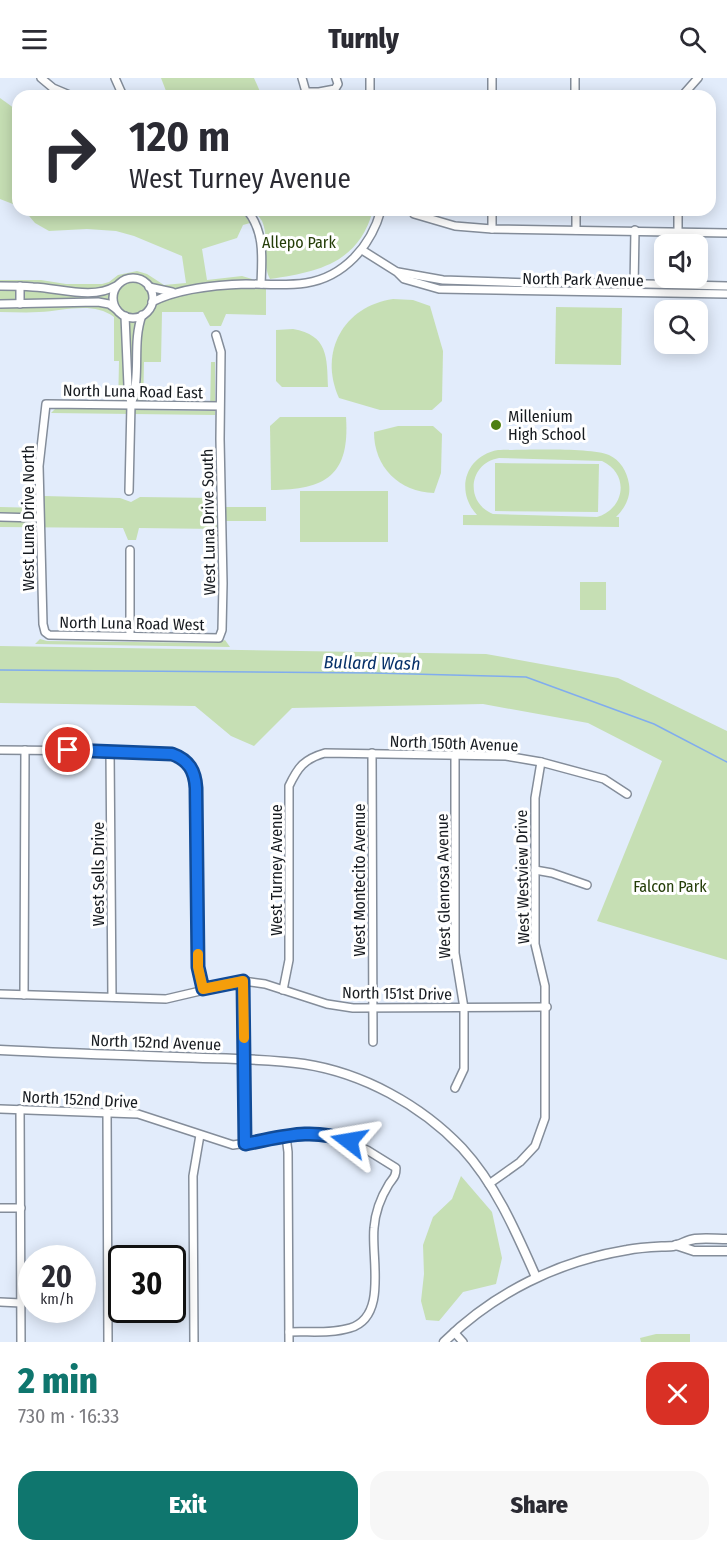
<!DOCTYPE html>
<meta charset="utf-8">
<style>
:root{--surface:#fff;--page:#f7f7f7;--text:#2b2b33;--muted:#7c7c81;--accent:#0f766e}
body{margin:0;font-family:"Fira Sans Condensed",sans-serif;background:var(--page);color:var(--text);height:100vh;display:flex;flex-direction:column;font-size:22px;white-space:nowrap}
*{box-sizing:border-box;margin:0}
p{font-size:20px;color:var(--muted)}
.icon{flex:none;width:33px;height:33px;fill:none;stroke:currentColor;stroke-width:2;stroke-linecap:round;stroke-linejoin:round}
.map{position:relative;height:1264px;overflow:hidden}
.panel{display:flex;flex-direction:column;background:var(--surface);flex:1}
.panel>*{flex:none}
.hud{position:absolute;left:12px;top:12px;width:704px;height:126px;border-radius:18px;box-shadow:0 3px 15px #0003;background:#fff;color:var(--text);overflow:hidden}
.buttons{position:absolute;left:654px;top:156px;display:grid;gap:12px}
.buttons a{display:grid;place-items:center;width:54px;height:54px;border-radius:12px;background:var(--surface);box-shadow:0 3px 15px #0003;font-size:30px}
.speed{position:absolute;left:18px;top:1167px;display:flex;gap:12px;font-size:30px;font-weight:700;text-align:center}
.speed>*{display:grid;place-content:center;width:78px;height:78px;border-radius:50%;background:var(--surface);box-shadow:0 3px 15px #0003;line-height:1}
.speed small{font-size:15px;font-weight:400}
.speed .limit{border:3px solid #111;border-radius:9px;background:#fff;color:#111}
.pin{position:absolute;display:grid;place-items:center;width:51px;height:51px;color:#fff;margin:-26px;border:3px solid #fff;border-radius:50%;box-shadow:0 2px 6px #0007}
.me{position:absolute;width:66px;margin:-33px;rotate:284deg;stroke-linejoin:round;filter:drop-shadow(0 0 4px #0008)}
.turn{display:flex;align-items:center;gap:21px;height:126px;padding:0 18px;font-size:27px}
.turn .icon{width:78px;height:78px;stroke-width:2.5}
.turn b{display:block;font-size:42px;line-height:51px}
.round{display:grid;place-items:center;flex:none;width:63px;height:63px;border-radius:18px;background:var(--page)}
.overview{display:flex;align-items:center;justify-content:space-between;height:102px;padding:0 18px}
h1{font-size:36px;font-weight:800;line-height:45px;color:var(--accent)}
.cta{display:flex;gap:12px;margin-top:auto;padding:12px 18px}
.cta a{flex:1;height:69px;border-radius:18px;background:var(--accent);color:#fff;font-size:24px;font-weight:800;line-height:69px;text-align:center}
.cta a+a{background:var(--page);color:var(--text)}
header{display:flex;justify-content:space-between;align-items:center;height:78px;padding:0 18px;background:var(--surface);font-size:27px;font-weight:800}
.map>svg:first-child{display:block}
.green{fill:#c6dfb4;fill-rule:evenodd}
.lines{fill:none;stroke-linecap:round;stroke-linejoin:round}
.stream{stroke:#80acee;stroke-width:1.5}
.minor-casing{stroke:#848d9a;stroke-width:10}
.tertiary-casing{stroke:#848d9a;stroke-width:11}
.minor{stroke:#fff;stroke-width:7}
.tertiary{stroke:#fff;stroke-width:8}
.route-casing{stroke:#114b97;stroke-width:15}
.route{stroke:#1a73e8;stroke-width:10}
.slow{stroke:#f59e0b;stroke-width:10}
.poi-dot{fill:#4d7f10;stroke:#fff;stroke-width:2}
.labels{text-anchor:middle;stroke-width:6;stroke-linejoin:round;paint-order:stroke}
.park-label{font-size:16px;fill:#243d08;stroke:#fff}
.street-label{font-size:16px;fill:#161a1f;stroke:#fff}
.poi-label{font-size:16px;fill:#161a1f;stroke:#fff;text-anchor:start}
.water-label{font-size:18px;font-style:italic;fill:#063069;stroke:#fff}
</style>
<header><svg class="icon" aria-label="menu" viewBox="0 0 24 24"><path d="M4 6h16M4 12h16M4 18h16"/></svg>Turnly<svg class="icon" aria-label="search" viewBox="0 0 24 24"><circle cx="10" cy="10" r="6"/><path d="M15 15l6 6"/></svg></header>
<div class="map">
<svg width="727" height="1264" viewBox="0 0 727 1264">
<rect width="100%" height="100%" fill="#e2ecfb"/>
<g class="green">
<path d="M161,0H254L262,18H168Z"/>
<path d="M0,20L18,33V128L0,121Z"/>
<path d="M24,132H241L250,145L243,147L237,160L202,171L207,202L242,198L252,201V210H266V237L226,236L221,248H210L203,234H162L161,284H144L143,332L210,333L211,284H215V337L51,335L55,331H118L119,283H114V239C93,223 64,233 39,234C26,235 13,234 0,234V202H41L66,206H102L109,204L118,197L137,193L147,196L164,207L186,205L182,178L134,158L116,153L87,151L49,153L35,145Z"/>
<path d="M252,132H373C359,185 318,194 270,201C261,184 270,161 262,143C260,139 255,135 252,132Z"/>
<path d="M393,221L413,222L430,228L443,273L442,323L432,332H380L339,320C318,274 344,228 393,221Z"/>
<path d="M556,229L622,230L621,287L555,286Z"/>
<path d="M293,251C328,257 327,279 328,309H282L276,303V252Z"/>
<path d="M280,339H346C350,397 326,412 271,412L270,348Z"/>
<path d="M398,348H433L442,356L441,395L434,415C399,414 374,389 374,354Z"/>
<path d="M498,372C521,372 591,369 609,377C620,382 627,393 629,406C631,419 625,430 616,439H619V449L463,447V437H477C455,413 465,378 498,372ZM499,380L602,383C630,396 625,431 597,439L493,436C464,424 469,385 499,380Z"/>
<path d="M495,385L599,386L598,434L495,433Z"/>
<rect x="300" y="413" width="88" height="51"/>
<path d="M44,418L120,420L131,424L140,419L216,420L217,429H266V443H217V451L139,450L136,462H128L123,450L0,449V429L44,430Z"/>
<rect x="580" y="504" width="26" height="28"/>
<path d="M40,561L47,563L217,565L225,562L230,569L35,566Z"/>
<path d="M0,568L486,576L618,600L727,653V882L597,843L662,683L588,645L483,626L292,630L254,668L231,658L195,628L0,625Z"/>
<path d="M461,1098L492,1134L502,1180L496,1206L463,1214L439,1243L426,1242L421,1223L424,1196L423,1167L433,1139L452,1121Z"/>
<path d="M656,1256H690V1264H641L640,1260Z"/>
</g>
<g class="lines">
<path class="stream" d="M0,592L373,595L526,599L654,646L727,684"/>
<defs>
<g id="minor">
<path d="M41,0L53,10L72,18"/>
<path d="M115,0L123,18"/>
<path d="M302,0L306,14H319L335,11L338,6L336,0"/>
<path d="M370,0V18"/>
<path d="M492,0V18"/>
<path d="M575,0V18"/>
<path d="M682,18L698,0"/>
<path d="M247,132C265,154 262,180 261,206"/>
<path d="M576,132V152"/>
<path d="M414,136L455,148L492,151L727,155"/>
<path d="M492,151V132"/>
<path d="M678,154V132"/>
<path d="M362,172L397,194L404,201L439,211L727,216"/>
<path d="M398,194L443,202L530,205L566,204L727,208"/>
<circle cx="133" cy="220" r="20"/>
<path d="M0,208C11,208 22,208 33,209C60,210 92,222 116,208"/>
<path d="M149,209L172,214"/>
<path d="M634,210L635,152"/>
<path d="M152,224C179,210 215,207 246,206C266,206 286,208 306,205C344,199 371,168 381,132"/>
<path d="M0,226L98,224L109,226L116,231"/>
<path d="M20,226V208"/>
<path d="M125,238L128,308L131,326L129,413"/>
<path d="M216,257L221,274L220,361L223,505L222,552L219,560L49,557L45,554L43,546L39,388L46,326L220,328"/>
<path d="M132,324C141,295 132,265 142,237"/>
<path d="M0,439L39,440"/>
<path d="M130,558V472"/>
<path d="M0,672L110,673L172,676C189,682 195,693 196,710L198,889L203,911"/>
<path d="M110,673L112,919"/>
<path d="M372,675L373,964"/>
<path d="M455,676V875L464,930V991L455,1010"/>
<path d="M535,792L552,795L587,807"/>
<path d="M243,903L245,1066"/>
<path d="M283,912L289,882V708C298,689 304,681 325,675L506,678L541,684L604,701L627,716"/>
<path d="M0,916L166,921L243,903L265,906L327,926L353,930L547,929"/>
<path d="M24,917L25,672"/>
<path d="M0,1031L138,1036L233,1067L311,1055L331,1057L367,1072L396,1090C396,1099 393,1100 389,1106C381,1119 375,1136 374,1150C371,1180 388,1239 350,1250C331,1256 308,1253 289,1254"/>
<path d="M20,1031L21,1264"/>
<path d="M107,1034L108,1264"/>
<path d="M286,1058L288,1074L289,1264"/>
<path d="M489,1106L520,1084L535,1068L545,1040V908L535,866V720L541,684"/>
<path d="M0,1130H21"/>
<path d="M0,1224L21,1225"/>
<path d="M454,1254L463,1264"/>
<path d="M194,1264L193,1098L200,1057"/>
</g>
<g id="tertiary">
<path d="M0,972C59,975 118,977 177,979C219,981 262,980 304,986C363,995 421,1027 462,1070C496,1107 516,1154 536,1199"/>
<path d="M676,1167L694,1173H727"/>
<path d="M444,1264C494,1215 558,1183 627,1172C642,1169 657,1169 673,1168C680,1167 687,1162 695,1161C705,1160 717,1161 727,1161"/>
</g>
</defs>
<use href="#minor" class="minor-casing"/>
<use href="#tertiary" class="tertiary-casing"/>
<use href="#minor" class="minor"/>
<use href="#tertiary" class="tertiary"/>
</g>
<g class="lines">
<defs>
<path id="route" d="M68,672L172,676C189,682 195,693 196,710L198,889L203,911L243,903L245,1066C283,1059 310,1049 349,1063"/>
</defs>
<use href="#route" class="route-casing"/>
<use href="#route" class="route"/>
<path class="slow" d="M198,876V889L203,911L243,903L244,960"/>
</g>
<circle class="poi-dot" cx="496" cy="347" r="6"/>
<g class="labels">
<g class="park-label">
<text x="299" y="170">Allepo Park</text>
<text x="670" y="814">Falcon Park</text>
</g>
<g class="street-label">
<text transform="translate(583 201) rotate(1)" y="6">North Park Avenue</text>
<text transform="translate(133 313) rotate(1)" y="6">North Luna Road East</text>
<text transform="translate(28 440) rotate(-90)" y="6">West Luna Drive North</text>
<text transform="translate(208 444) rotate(-91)" y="6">West Luna Drive South</text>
<text transform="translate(132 545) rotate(1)" y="6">North Luna Road West</text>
<text transform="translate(454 665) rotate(2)" y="6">North 150th Avenue</text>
<text transform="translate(276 792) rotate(-90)" y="6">West Turney Avenue</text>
<text transform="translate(98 796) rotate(-90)" y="6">West Sells Drive</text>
<text transform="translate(522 799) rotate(-91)" y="6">West Westview Drive</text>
<text transform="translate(359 802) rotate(-90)" y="6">West Montecito Avenue</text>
<text transform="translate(443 808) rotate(-91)" y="6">West Glenrosa Avenue</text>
<text transform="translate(397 915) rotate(1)" y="6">North 151st Drive</text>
<text transform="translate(156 964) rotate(2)" y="6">North 152nd Avenue</text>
<text transform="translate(80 1021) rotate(3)" y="6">North 152nd Drive</text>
</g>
<g class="poi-label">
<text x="508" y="344">Millenium<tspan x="508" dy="18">High School</tspan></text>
</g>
<g class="water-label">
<text transform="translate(372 585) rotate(1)" y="6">Bullard Wash</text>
</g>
</g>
</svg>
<div class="buttons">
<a><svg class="icon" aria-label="sound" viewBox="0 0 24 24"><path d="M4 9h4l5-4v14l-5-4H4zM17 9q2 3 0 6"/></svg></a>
<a><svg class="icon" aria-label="search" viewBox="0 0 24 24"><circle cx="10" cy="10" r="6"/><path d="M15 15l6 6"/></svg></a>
</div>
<div class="speed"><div>20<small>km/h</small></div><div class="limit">30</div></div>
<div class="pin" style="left:68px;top:672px;background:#d93025"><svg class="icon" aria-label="arrive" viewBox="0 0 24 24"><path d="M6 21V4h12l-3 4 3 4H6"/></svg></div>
<svg class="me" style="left:349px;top:1063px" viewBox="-20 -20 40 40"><path d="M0-17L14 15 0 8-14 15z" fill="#1a73e8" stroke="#fff" stroke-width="4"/></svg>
<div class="hud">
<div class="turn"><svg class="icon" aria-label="right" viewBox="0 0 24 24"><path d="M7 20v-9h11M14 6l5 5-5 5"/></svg><div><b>120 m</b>West Turney Avenue</div></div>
</div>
</div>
<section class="panel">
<div class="overview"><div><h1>2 min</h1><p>730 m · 16:33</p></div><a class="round" style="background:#d93025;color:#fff"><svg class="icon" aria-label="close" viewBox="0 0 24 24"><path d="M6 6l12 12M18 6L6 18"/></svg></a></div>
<div class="cta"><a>Exit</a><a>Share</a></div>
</section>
